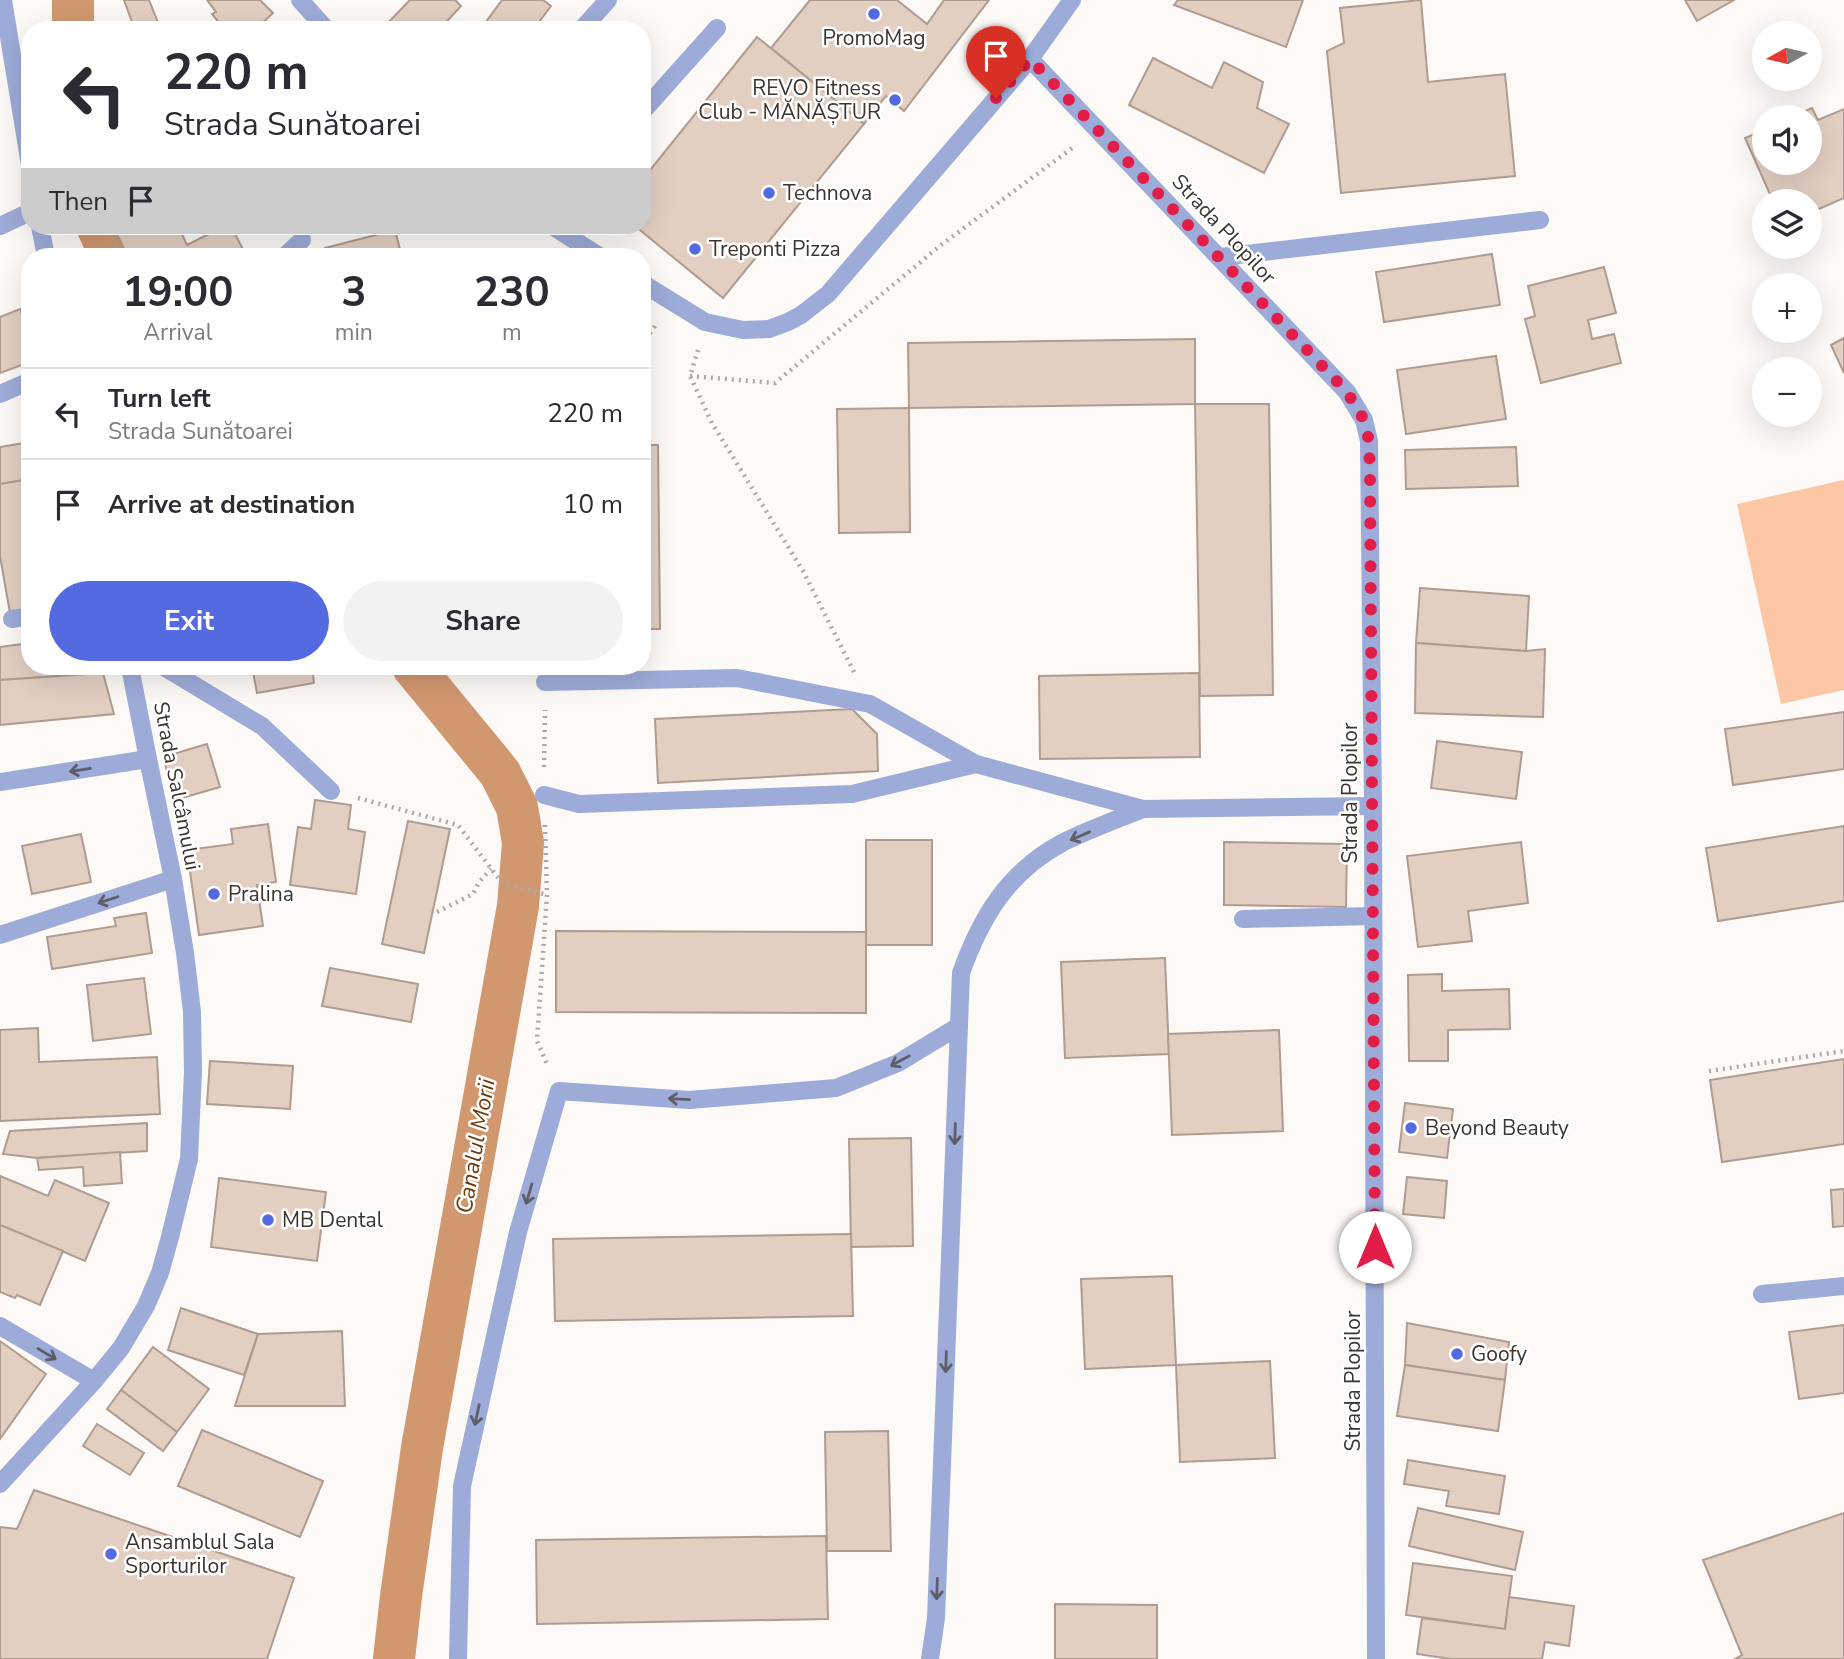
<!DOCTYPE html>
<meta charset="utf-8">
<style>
:root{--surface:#fff;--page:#f2f2f3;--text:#2b2b33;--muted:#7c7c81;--line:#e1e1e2;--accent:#536ae0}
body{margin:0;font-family:"Nunito Sans",sans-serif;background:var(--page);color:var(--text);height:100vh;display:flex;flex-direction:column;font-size:26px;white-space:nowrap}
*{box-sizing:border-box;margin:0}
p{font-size:23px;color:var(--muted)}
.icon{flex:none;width:38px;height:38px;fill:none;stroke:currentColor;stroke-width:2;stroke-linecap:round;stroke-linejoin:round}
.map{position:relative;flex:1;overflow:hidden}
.sheet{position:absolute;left:21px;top:248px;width:630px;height:427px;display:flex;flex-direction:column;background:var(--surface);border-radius:28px;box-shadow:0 7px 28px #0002}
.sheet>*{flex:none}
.guide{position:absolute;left:21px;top:21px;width:630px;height:214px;border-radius:28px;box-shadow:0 7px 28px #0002;background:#fff;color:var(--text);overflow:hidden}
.needle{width:46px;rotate:262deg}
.controls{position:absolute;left:1752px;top:21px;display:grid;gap:14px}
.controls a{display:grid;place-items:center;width:70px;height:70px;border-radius:50%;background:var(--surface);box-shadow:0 7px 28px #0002;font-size:35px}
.pin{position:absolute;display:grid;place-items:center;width:60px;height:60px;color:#fff;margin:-72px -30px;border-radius:50% 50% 50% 0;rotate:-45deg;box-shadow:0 0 7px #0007}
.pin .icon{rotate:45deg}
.me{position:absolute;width:77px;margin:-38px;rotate:0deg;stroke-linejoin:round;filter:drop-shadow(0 0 5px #0008)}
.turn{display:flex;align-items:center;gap:24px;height:147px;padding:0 28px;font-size:32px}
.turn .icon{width:91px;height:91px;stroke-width:2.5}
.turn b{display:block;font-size:49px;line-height:60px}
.then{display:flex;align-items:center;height:66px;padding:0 28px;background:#0003;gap:14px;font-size:26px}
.eta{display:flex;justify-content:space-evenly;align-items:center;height:119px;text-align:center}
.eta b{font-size:42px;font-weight:700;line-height:49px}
.primary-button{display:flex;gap:14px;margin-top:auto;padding:14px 28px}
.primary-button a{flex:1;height:80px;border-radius:42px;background:var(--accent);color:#fff;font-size:28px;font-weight:700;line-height:80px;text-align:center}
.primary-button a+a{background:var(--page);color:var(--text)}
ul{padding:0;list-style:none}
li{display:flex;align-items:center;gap:21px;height:91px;padding:0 28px;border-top:2px solid var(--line)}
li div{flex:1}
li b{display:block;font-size:26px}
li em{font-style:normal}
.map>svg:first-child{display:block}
.green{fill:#fcc7a4}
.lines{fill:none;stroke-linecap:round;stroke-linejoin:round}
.canal{stroke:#d19870;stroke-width:42}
.building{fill:#e2cfc2;stroke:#af9c90;stroke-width:2}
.path{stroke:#aea8a5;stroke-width:4.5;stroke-dasharray:2 5;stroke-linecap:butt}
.minor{stroke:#9dabd8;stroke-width:18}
.oneway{stroke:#5e5e6a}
.route{stroke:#e11d48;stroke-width:12;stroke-dasharray:0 21.6}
.poi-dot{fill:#536ae0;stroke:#fff;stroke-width:2.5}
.labels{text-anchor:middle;stroke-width:5;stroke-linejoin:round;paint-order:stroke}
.poi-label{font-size:21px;fill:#3c342f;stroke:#fff;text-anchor:start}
.street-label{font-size:21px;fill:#3c342f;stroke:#fff}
.water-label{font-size:23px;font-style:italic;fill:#6f390a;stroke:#fff}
</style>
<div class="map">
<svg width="1844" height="1659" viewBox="0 0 1844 1659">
<rect width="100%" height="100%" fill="#fdf9f6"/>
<path class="green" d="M1844,480V690L1781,704L1737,504Z"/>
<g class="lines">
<g class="canal">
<path d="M73,30V0"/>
<path d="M97,226L111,257"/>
<path d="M394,1659L401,1596L422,1448L518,906L523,843L517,807L500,773L413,667"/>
</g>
</g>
<g class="building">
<path d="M124,0H149L161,30H135Z"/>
<path d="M207,0H260L273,13L255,30H225L212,14L216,12Z"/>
<path d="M410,0H455L461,6L439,30H381Z"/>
<path d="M502,0H543L551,6L533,30H480Z"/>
<path d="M810,0H897L927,24L944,0H989L904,111L886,96L864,124L771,48Z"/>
<path d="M1178,0H1303L1286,47L1174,5Z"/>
<path d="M1421,0L1428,82L1505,74L1515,176L1341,193L1327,51L1344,43L1340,8Z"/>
<path d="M1685,0H1734L1697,21Z"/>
<path d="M757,37L864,124L723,298L635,226H642V180Z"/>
<path d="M1153,58L1212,88L1224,62L1263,82L1257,108L1289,124L1264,173L1129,105Z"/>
<path d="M1812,108L1818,120L1844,109V198L1810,213V201H1773L1745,138L1764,130V163H1810V117H1792Z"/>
<path d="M113,226H180H178L187,245L225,226H231L247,257H128Z"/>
<path d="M395,230L402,257H327L325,248Z"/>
<path d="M1492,254L1500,305L1384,322L1376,272Z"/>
<path d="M1604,267L1616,313L1588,320L1592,339L1614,334L1621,363L1541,383L1525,319L1535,316L1528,286Z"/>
<path d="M20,309L30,337V362L0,373V317Z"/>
<path d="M1844,338V373L1831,345Z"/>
<path d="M1195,339V404L909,408L908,343Z"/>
<path d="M1496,356L1506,419L1406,434L1397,370Z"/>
<path d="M1195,404H1269L1273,695L1200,696Z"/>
<path d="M909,408L910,532L839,533L837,409Z"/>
<path d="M30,442V479L0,484V447Z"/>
<path d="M642,445H658L660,629H642Z"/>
<path d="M1516,447L1518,486L1406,489L1405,450Z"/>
<path d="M30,479V610L10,613L0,556V484Z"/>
<path d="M1420,588L1529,596L1526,651L1416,643Z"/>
<path d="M30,643V667H102L103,673L0,680V647Z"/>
<path d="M1416,643L1526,651L1545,649L1543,717L1415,713Z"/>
<path d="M252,667H312L314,683L257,693Z"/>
<path d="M103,673L114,714L0,725V680Z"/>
<path d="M1199,673L1200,757L1040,759L1039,676Z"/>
<path d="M852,709L877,734L878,771L658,783L655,719Z"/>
<path d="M1844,712V769L1733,785L1725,729Z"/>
<path d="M1437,741L1522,752L1516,799L1431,788Z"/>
<path d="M207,744L220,787L175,800L163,757Z"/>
<path d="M315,800L351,805L348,829L365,832L356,894L290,885L298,827L311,829Z"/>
<path d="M408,821L450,829L424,953L382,944Z"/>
<path d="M268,824L276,882L257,885L263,926L199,935L187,850L233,844L231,829Z"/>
<path d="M1844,826V901L1718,921L1706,848Z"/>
<path d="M81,834L91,882L32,894L22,846Z"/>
<rect x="866" y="840" width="66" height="105"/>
<path d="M1224,842L1347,844L1346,907L1224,905Z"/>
<path d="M1521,842L1528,903L1468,911L1472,941L1418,947L1407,856Z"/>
<path d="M146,913L152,953L52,969L47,937L116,926L114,918Z"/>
<path d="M556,931L866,932V1013L556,1012Z"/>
<path d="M1165,958L1169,1054L1065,1058L1061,962Z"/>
<path d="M330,968L418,984L411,1022L322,1006Z"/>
<path d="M1442,974V991L1509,989L1510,1029L1448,1030V1061H1409L1408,975Z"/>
<path d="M144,978L151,1034L93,1041L87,985Z"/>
<path d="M38,1028L39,1062L157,1057L160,1114L0,1121V1030Z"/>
<path d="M1279,1030L1283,1131L1172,1135L1168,1034Z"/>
<path d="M1844,1059V1144L1722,1162L1710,1080Z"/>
<path d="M210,1061L293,1066L290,1109L207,1104Z"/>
<path d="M1405,1103L1453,1109L1447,1158L1399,1152Z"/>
<path d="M147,1123V1151L37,1158L3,1154L10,1131Z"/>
<path d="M911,1138L913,1246L851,1247L849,1139Z"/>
<path d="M120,1152L122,1183L84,1186L83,1167L39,1170L37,1158Z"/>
<path d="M0,1176L48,1196L55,1180L109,1203L85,1261L0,1225Z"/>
<path d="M1407,1177L1447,1181L1444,1218L1403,1214Z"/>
<path d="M219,1178L326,1192L317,1261L211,1247Z"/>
<path d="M1844,1189V1226L1833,1227L1831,1190Z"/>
<path d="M0,1225L63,1251L40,1305L17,1295L15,1298L0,1292Z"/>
<path d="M851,1234L853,1316L555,1321L553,1239Z"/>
<path d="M1172,1276L1176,1365L1085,1369L1081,1279Z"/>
<path d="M181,1308L258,1334L244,1375L168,1350Z"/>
<path d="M1407,1323L1509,1342L1505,1380L1405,1365Z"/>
<path d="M1844,1325V1393L1799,1399L1789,1332Z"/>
<path d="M342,1331L345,1406H235L258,1334Z"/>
<path d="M0,1341L46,1374L0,1439Z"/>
<path d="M153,1347L209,1389L177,1432L121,1390Z"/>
<path d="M1270,1361L1275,1458L1180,1462L1176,1365Z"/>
<path d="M1405,1365L1505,1380L1498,1431L1397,1416Z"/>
<path d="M121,1390L177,1432L163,1451L107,1409Z"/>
<path d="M97,1424L144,1453L130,1475L83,1446Z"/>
<path d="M202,1430L323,1481L300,1537L178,1486Z"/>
<path d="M888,1431L891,1551H827L825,1432Z"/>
<path d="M1408,1460L1505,1476L1499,1514L1446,1506L1449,1491L1404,1484Z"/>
<path d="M34,1490L294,1578L267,1659H0V1527L17,1529Z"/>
<path d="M1418,1508L1523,1532L1515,1570L1409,1546Z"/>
<path d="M1844,1513V1659H1735L1742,1655L1703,1560Z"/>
<path d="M826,1536L828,1619L537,1624L536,1540Z"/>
<path d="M1413,1563L1512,1576L1505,1629L1406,1615Z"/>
<path d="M1509,1597L1574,1606L1569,1646L1545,1642L1542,1659H1451L1417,1654L1422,1618L1505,1629Z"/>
<path d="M1055,1604L1157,1605V1659H1055Z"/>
</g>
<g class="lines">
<g class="path">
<path d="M106,226L121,257"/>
<path d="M642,345L655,326"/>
<path d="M698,350L690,376L712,423L803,571L854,672"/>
<path d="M690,376L775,383L941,245L1075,146"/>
<path d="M544,767L545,710"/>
<path d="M358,798L458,825L502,883L547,895"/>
<path d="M545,825L547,895L537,1041L548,1066"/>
<path d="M437,912L473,894L479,882L491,869"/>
<path d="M1709,1071L1844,1051"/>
</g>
<g class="minor">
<path d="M3,0L30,165"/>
<path d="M300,0L327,30"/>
<path d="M581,30L608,0"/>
<path d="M1030,59L1347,392L1364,420L1369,441L1373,806L1376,1659"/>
<path d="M642,112L717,28"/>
<path d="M0,226L30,212"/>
<path d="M40,226L46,257"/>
<path d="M552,226L601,257"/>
<path d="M284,257L302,240"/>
<path d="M1220,257L1540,220"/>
<path d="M642,283L705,322L743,330L769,329L788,322L801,315L828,294L1030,59L1072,0"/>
<path d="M0,394L30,381"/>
<path d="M12,619L30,616"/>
<path d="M164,667L262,726L331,791"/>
<path d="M545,682L737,678L870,704L976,764L1143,809L1373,806"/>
<path d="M0,782L148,759"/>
<path d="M544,795L579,804L852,794L976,764"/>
<path d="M1243,919L1373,916"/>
<path d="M0,935L173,879"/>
<path d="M1762,1294L1844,1286"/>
<path d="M0,1326L94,1381"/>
<path d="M0,1484L94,1381L121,1348L146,1306L160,1273L170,1237L189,1159L193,1072L192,1012L185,953L173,879L148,759L130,667"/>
<path d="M458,1659L462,1486L518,1232L559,1091L689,1100L836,1088L898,1063L959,1026"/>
<path d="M930,1659L936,1618L961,973C981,917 1008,872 1062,843C1088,830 1116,820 1143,809"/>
</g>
</g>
<defs><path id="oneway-shaft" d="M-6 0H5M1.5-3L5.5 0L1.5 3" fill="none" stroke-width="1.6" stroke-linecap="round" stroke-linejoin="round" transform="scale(1.75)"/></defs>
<g class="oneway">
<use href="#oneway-shaft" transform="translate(80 770) rotate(171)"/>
<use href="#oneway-shaft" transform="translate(1080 836) rotate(157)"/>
<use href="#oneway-shaft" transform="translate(108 900) rotate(162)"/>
<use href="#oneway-shaft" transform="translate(900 1061) rotate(152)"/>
<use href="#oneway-shaft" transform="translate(679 1099) rotate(-177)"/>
<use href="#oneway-shaft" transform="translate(955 1134) rotate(92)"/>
<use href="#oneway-shaft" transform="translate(529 1194) rotate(106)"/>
<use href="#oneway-shaft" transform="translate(47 1354) rotate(31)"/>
<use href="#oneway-shaft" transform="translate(946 1362) rotate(92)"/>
<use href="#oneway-shaft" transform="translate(477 1415) rotate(102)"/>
<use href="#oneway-shaft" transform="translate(937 1589) rotate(92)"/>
</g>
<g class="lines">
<path class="route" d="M996,98L1030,59L1347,392L1364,420L1369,441L1370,478L1375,1247"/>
</g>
<g class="poi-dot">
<circle cx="874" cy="14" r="7"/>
<circle cx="895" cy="100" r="7"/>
<circle cx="769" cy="193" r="7"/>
<circle cx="695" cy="249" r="7"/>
<circle cx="214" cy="894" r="7"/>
<circle cx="1411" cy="1128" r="7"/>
<circle cx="268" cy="1220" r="7"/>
<circle cx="1457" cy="1354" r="7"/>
<circle cx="111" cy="1554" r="7"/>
</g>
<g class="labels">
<g class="poi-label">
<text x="874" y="45" text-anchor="middle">PromoMag</text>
<text x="881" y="95" text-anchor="end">REVO Fitness<tspan x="881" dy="24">Club - MĂNĂȘTUR</tspan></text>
<text x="783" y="200">Technova</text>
<text x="709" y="256">Treponti Pizza</text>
<text x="228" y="901">Pralina</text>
<text x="1425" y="1135">Beyond Beauty</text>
<text x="282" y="1227">MB Dental</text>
<text x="1471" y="1361">Goofy</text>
<text x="125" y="1549">Ansamblul Sala<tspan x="125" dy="24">Sporturilor</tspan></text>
</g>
<g class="street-label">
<text transform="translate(1224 229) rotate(47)" y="7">Strada Plopilor</text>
<text transform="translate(177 786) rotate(79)" y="7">Strada Salcâmului</text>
<text transform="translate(1350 793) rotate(-90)" y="7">Strada Plopilor</text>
<text transform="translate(1353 1381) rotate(-90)" y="7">Strada Plopilor</text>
</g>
<g class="water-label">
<text transform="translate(475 1146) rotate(-80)" y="8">Canalul Morii</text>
</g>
</g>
</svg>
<div class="controls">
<a><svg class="needle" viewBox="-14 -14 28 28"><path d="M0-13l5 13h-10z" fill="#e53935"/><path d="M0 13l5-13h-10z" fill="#7c7c81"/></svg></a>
<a><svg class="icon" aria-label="sound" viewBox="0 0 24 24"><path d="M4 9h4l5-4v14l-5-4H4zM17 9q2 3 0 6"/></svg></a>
<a><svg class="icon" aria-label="layers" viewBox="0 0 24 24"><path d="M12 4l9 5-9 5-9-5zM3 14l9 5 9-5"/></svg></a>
<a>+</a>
<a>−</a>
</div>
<div class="pin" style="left:996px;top:98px;background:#d93025"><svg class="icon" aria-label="arrive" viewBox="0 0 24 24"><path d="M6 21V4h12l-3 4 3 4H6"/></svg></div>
<svg class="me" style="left:1375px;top:1247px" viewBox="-20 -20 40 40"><circle r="19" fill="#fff"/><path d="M0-13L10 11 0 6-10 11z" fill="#e11d48"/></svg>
<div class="guide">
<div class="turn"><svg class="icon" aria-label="left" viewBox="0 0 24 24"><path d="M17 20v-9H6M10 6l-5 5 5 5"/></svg><div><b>220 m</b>Strada Sunătoarei</div></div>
<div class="then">Then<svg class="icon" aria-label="arrive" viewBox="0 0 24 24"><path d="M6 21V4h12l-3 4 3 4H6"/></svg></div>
</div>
<section class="sheet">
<div class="eta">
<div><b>19:00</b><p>Arrival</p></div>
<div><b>3</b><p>min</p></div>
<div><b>230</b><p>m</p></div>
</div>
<ul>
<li><svg class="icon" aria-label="left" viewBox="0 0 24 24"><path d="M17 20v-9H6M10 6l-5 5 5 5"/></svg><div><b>Turn left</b><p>Strada Sunătoarei</p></div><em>220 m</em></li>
<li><svg class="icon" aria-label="arrive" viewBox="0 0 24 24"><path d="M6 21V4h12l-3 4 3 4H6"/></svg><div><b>Arrive at destination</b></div><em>10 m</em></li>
</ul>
<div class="primary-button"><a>Exit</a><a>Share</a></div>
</section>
</div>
